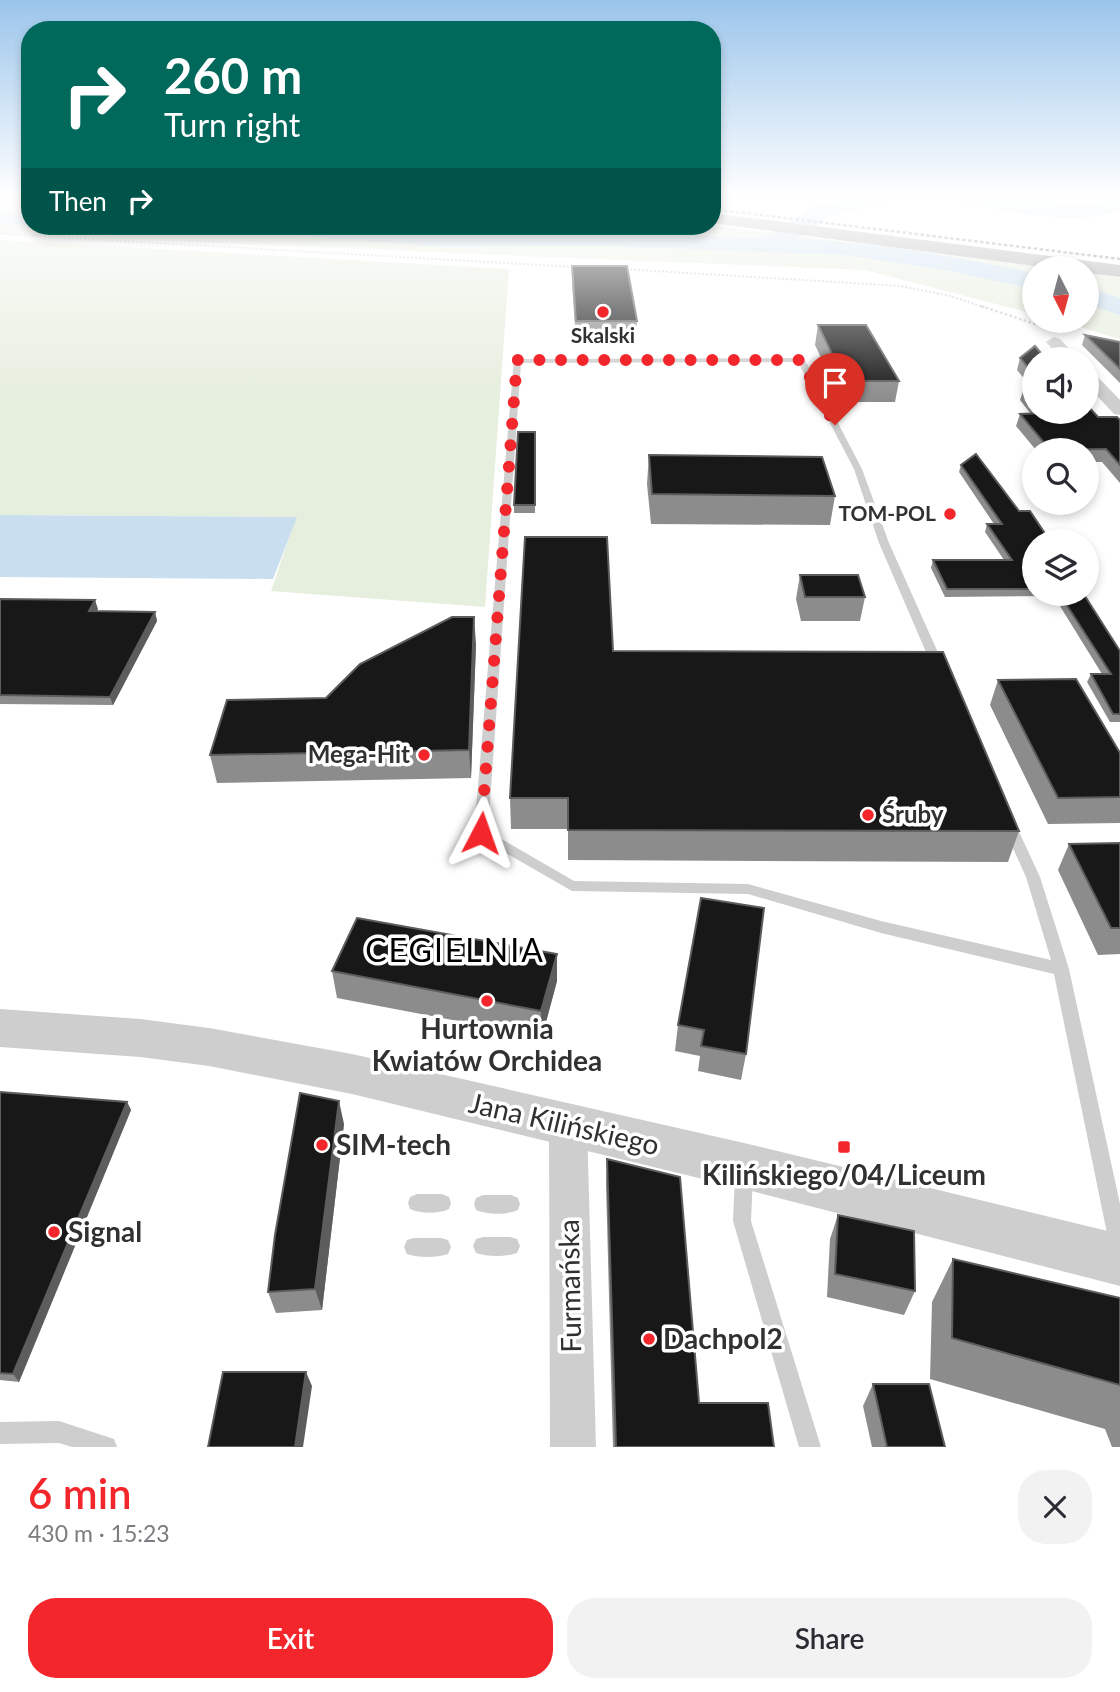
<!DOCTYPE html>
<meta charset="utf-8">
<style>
:root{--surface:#fff;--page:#f2f2f3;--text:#2b2b33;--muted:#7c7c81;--accent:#f3272b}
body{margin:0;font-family:Lato,sans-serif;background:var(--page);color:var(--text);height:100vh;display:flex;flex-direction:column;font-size:26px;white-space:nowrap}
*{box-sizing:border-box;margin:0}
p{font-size:23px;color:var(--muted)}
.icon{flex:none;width:38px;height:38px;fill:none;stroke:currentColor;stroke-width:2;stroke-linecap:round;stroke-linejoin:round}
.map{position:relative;height:1447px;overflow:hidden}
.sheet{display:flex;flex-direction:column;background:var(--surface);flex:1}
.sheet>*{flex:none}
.hud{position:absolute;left:21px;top:21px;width:700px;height:214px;border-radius:28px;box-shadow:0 4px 10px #0003;background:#00695c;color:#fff;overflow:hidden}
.needle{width:46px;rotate:174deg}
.tools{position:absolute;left:1022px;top:256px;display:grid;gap:14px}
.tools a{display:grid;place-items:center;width:77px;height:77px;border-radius:50%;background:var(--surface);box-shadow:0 4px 10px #0003;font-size:35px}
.pin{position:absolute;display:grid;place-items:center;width:60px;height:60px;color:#fff;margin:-72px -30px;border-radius:50% 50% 50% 0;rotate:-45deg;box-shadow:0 0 7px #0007}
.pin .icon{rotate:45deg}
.me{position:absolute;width:77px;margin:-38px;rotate:4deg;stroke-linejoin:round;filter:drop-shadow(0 0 5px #0008)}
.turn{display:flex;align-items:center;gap:24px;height:147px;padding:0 28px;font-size:32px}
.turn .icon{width:91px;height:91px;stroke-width:2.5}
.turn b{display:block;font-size:49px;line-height:60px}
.then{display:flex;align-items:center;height:66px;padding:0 28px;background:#0003;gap:14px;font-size:26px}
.round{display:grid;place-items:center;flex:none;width:74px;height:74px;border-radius:28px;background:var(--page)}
.overview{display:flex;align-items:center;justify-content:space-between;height:119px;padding:0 28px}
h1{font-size:42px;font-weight:600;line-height:52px;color:var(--accent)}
.action{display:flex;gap:14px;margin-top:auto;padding:14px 28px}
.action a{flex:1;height:80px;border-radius:28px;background:var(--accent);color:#fff;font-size:28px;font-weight:600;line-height:80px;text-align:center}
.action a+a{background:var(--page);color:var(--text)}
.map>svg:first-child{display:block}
.green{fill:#e6eede}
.water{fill:#c9deef}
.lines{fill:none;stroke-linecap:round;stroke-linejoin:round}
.river{fill:#c9deef;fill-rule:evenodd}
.path-far1{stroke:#cecece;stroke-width:2;stroke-dasharray:2 2;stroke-linecap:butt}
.path{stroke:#cecece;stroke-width:2.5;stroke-dasharray:2.5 2.5;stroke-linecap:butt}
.service{fill:#cecece;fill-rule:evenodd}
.minor{fill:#cecece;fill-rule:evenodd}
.tertiary{fill:#cecece;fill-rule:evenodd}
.primary{fill:#a9a9a9;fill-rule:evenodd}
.rail{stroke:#868686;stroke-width:2.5;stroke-dasharray:3.5 2.5;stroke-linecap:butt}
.wall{fill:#8c8c8c}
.shaded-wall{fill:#5d5d5d}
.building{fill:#181818;stroke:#5d5d5d;stroke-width:2}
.route{stroke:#f3272b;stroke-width:12;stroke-dasharray:0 21.6}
.poi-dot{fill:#f3272b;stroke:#fff;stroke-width:2.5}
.labels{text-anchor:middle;stroke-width:7;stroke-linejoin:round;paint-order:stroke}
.far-poi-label{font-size:21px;font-weight:bold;fill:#313131;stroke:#fff}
.poi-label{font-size:24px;font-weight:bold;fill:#313131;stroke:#fff;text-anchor:end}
.near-poi-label{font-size:28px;font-weight:bold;fill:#313131;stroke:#fff;text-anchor:start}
.near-street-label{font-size:28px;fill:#313131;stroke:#fff}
.near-neighbourhood-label{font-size:32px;letter-spacing:2px;fill:#000;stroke:#fff}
</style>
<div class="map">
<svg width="1120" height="1447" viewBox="0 0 1120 1447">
<rect width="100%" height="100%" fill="#fff"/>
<g class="green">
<path d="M0,198H30V226L712,225L1061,268H1034V314L865,270L0,234Z"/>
<path d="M0,240L509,269L485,607L271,591L296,517L0,515Z"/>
<path d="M1087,272L1120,278V339L1057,320H1087Z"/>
</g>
<path class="water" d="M0,515L297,517L273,579L0,577Z"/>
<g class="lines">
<g class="river">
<path d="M850,198H890L887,203L828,217L797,239C877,242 956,257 1034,273V289L950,271L845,255L601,246L443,247L292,235L200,233L192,231L188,226H353L443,233L601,232L758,238L776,232L812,207Z"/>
<path d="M955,198H1013L1086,204L1120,198V211C1070,226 1016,212 966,205L958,203Z"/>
<path d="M0,210L30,212V226L0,224Z"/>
<path d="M1087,287L1120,298V315L1087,304Z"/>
</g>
<g class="path-far1">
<path d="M0,234L575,267"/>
<path d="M622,269L900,286L951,296L986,308"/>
</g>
<path class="path" d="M981,306L1044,327"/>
<g class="service">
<path d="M804,358L862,469L889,543L944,666L938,669L932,666L879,543L854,469L798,362L521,363L488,831L574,881L748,884L881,921L1051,960L1026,877L1003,826L1005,823H1015L1040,877L1069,969L1120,1204V1258L1113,1255L1110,1248L1054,974L881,933L748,894L572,891L476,836L474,833L514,359Z"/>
<path d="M744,1165L750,1168L753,1174L751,1221L821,1447H799L733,1221L735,1174L738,1168Z"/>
<path d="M417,1194H442L449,1197L451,1203L449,1209C438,1214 421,1214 410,1209L408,1203L410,1197Z"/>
<path d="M483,1195H511L518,1198L520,1204L518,1210C506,1215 488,1215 476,1210L474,1204L476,1198Z"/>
<path d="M483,1237H510L517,1239L520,1246L517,1253C505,1257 488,1257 476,1253L473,1246L476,1239Z"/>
<path d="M414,1238H441L448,1240L451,1247L448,1254C436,1258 419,1258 407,1254L404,1247L407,1240Z"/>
<path d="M59,1421L114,1439L117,1447H72L59,1443L0,1444V1422Z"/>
</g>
<g class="minor">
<path d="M1054,337L1060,339L1079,359H1062L1046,342Z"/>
<path d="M1087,371L1093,372L1120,400V415L1114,414L1087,385Z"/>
<path d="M568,1108L581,1113L587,1125L596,1447H550L549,1125L555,1113Z"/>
</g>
<path class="tertiary" d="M0,1009L140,1019L209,1028L352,1054L744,1143L1120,1234V1286L744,1189L352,1094L209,1066L140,1057L0,1047Z"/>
<path class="primary" d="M712,213L1120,265V277L1087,273V268H1049L712,223Z"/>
<path class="rail" d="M712,209L1120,259"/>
</g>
<g class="wall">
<path d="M572,266L637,321L636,340H576L572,284Z"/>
<path d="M818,325L899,381L895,402H842L815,345Z"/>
<path d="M1085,335L1120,342V383L1082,345Z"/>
<path d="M1020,358L1034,359V411H1087L1098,417L1120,420V483L1102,462H1087V450H1036L1016,426L1020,414H1031L1020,400L1024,388H1032L1017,370Z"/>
<path d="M535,432V513H514V505Z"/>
<path d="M649,455L835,496L830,525L651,524L647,484Z"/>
<path d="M961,465L1034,541V593H1083L1120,651V722H1110L1087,682L1091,674H1102L1055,598V596L945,597L931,568L933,560H1004L985,532L987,524H994L959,472Z"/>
<path d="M800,575L865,597L860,621H801L796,599Z"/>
<path d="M0,599L98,609L96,611L155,612L157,621L113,705L0,704Z"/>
<path d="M476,644L471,778L217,783L210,755L326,698Z"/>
<path d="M613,651L1019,831L1008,862L568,860V829H511L510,798Z"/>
<path d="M998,680L1120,753V823L1048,824L990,705Z"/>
<path d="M1120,843V954L1098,955L1058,870L1069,844Z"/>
<path d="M701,898L746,1054L741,1080L698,1071L700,1056L675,1051L678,1025Z"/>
<path d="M557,954V981L542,1037L337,998L332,971Z"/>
<path d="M0,1092L127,1102L131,1110L19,1382L0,1380Z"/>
<path d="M344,1124L322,1310L276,1313L268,1292Z"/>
<path d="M607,1159L699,1403L774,1447H613L606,1184Z"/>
<path d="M838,1215L915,1291L904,1315L827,1297L830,1239Z"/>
<path d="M953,1259L1120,1298V1447H1112L1105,1429L930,1379L932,1302Z"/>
<path d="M873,1384L945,1447H872L863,1406Z"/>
</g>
<g class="shaded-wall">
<path d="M95,600L98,609L91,619L89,611Z"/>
<path d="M155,612L157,621L113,705L110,697Z"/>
<path d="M474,617L476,644L471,778L469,750Z"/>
<path d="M557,954V981L542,1037L541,1011Z"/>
<path d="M339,1101L344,1124L322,1310L315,1289Z"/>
<path d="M127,1102L131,1110L19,1382L13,1374Z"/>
<path d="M306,1372L312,1386L303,1447H295Z"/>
</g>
<g class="building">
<path d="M572,266H627L637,321H576Z"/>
<path d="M818,325H866L899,381H845Z"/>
<path d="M1085,335L1120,342V369Z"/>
<path d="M1035,346L1046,359H1034V375L1020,358Z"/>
<path d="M1024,388H1034V402Z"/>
<path d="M1087,405L1098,417H1117L1120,420V465L1106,449L1050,450L1020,414L1044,413L1042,411H1087Z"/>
<path d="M518,432H535V505H514Z"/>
<path d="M976,454L1019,511H1030L1050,541H1034V589H947L933,560H1012L987,524H1002L961,465Z"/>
<path d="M649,455L822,457L835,496L652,494Z"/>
<path d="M525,537H607L613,651L943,652L1019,831L568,830V798H510Z"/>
<path d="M800,575H858L865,597H805Z"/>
<path d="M1059,593H1083L1120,651V714H1113L1091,674H1111Z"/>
<path d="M0,599L95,600L89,611L155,612L110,697L0,695Z"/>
<path d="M452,617H474L469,750L210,755L227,700L326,698L360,664Z"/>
<path d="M1076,679L1120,753V797L1058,798L998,680Z"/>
<path d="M1120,843V928H1111L1069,844Z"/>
<path d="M701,898L764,908L746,1054L701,1046L704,1030L678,1025Z"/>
<path d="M357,918L557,954L541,1011L332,971Z"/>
<path d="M0,1092L127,1102L13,1374L0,1373Z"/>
<path d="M300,1093L339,1101L315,1289L268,1292L275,1235Z"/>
<path d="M607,1159L680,1177L699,1403H768L774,1447H616Z"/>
<path d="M838,1215L914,1231L915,1291L835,1274Z"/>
<path d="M953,1259L1120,1298V1385L952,1338Z"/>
<path d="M223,1372H306L295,1447H208Z"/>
<path d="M873,1384H929L945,1447H887Z"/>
</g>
<linearGradient id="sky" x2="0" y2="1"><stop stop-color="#9bc5eb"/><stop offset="0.49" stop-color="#fff"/><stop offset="1" stop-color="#fff" stop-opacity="0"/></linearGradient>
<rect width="1120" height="401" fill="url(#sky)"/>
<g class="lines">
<path class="route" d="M481,833L517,360H801L835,425"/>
</g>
<g class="poi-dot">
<circle cx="603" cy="312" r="7"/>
<circle cx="950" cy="514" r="7"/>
<circle cx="424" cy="755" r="7"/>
<circle cx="868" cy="815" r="7"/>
<circle cx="487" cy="1001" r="7"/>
<circle cx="322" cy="1145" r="7"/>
<rect x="837" y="1140" width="14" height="14" rx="3.5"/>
<circle cx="54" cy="1232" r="7"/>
<circle cx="649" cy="1339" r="7"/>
</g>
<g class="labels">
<g class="far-poi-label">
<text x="603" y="343">Skalski</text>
<text x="936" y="521" text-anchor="end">TOM-POL</text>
</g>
<g class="poi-label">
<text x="410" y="763">Mega-Hit</text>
<text x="882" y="823" text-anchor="start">Śruby</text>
</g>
<g class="near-poi-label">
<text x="487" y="1039" text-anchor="middle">Hurtownia<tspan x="487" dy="32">Kwiatów Orchidea</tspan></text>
<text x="336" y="1155">SIM-tech</text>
<text x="844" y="1185" text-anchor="middle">Kilińskiego/04/Liceum</text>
<text x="68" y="1242">Signal</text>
<text x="663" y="1349">Dachpol2</text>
</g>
<g class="near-street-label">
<text transform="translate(564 1124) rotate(13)" y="10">Jana Kilińskiego</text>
<text transform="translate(570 1286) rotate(-91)" y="10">Furmańska</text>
</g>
<g class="near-neighbourhood-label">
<text x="455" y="962">CEGIELNIA</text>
</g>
</g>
</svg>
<div class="tools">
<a><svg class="needle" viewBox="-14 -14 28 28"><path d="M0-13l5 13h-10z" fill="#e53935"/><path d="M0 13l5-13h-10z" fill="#7c7c81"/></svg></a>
<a><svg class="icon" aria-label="sound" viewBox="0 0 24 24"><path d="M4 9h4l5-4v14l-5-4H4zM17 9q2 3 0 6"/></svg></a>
<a><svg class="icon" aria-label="search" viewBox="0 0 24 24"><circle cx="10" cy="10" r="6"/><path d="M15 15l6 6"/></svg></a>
<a><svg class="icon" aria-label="layers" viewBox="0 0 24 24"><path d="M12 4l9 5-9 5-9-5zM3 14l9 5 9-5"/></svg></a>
</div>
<div class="pin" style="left:835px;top:425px;background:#d93025"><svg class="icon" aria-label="arrive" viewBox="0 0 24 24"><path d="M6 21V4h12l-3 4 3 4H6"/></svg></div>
<svg class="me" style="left:481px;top:833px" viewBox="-20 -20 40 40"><path d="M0-17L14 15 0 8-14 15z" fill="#f3272b" stroke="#fff" stroke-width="4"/></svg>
<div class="hud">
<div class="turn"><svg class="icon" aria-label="right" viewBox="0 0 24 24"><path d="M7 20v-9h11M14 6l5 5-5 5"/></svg><div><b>260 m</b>Turn right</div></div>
<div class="then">Then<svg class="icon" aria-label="right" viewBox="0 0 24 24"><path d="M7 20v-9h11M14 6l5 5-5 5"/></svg></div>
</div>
</div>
<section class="sheet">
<div class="overview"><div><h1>6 min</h1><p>430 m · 15:23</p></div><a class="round"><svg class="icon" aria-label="close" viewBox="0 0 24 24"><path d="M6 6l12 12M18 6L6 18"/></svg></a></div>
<div class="action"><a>Exit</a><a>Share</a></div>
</section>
